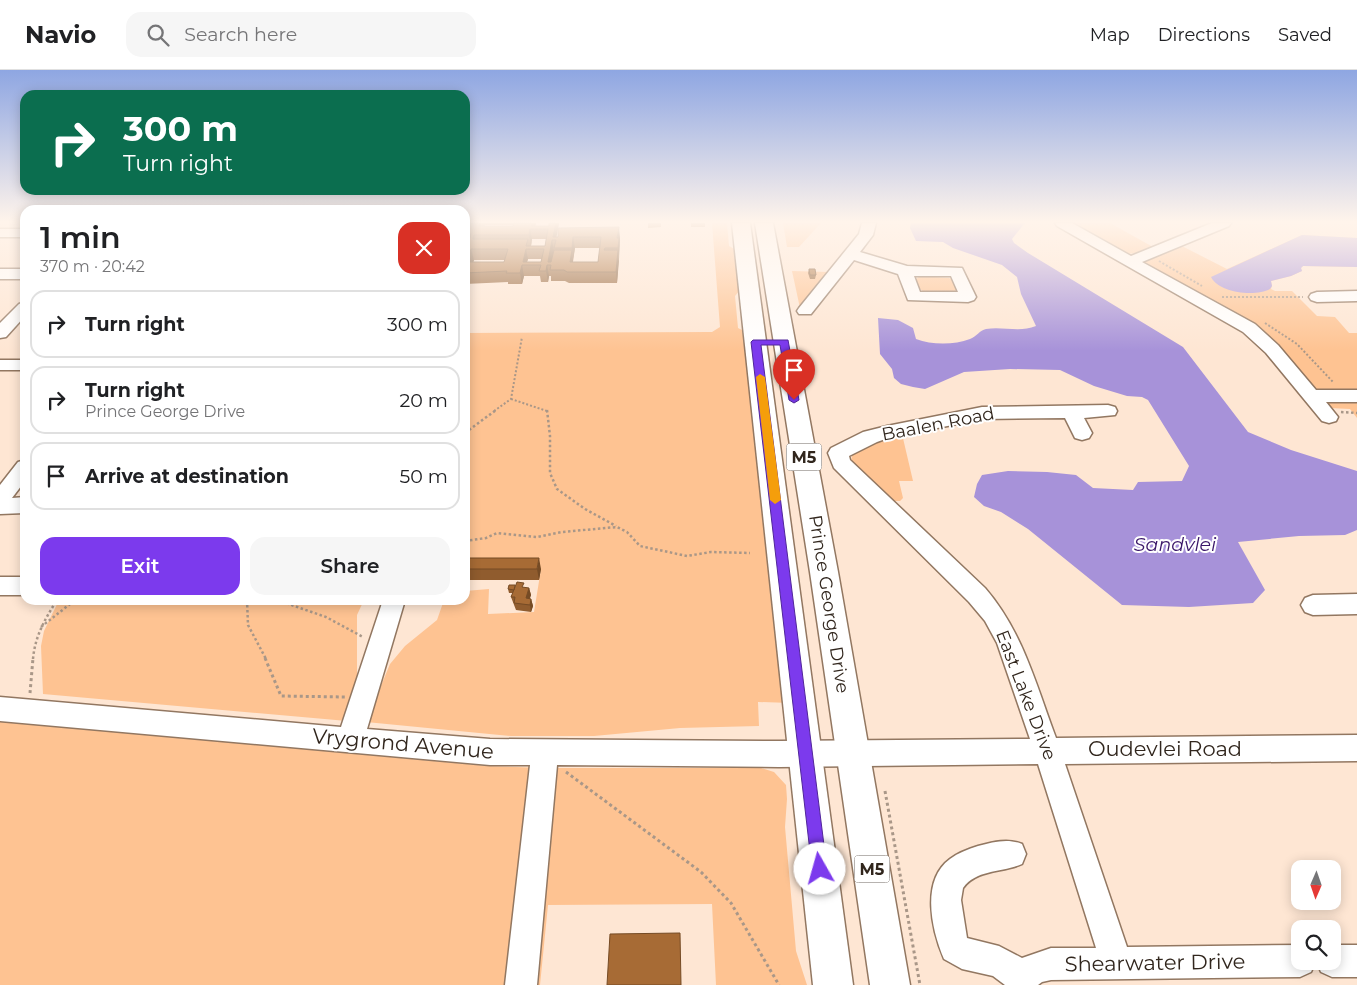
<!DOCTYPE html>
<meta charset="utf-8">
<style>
:root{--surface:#fff;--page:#f6f6f6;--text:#202124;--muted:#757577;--line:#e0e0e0;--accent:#7c3aed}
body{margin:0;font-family:Montserrat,sans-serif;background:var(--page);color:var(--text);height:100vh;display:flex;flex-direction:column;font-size:19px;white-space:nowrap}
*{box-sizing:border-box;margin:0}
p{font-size:16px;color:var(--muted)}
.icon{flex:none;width:28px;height:28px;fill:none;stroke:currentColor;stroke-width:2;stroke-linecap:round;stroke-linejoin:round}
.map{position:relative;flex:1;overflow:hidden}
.side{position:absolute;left:20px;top:135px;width:450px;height:400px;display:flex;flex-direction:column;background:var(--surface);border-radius:15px;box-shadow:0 2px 12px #0003}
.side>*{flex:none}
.hud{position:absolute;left:20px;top:20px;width:450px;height:105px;border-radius:15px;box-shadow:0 2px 12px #0003;background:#0b6e4f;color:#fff;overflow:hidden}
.needle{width:32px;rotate:182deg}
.tools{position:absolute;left:1291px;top:790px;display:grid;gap:10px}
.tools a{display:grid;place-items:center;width:50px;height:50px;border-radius:10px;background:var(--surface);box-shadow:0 2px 12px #0003;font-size:25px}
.pin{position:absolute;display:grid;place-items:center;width:42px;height:42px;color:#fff;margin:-51px -21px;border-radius:50% 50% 50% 0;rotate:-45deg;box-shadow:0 0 5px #0007}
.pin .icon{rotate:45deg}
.me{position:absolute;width:55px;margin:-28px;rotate:353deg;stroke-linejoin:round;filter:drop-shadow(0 0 4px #0008)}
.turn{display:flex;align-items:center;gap:18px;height:105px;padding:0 20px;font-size:22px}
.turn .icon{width:65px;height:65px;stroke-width:2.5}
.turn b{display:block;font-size:35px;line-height:42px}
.round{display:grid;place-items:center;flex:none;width:52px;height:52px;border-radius:15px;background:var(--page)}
.headline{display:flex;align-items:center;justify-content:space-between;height:85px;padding:0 20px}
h1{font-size:30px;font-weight:600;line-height:38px}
.button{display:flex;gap:10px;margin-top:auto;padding:10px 20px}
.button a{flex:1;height:58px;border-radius:15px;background:var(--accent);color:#fff;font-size:20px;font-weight:600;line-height:58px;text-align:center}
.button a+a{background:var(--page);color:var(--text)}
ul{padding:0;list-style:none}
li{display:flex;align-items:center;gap:15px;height:68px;margin:0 10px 8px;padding:0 10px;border:2px solid var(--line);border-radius:15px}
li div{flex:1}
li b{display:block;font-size:19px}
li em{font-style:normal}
header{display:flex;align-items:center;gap:30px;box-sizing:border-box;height:70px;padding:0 25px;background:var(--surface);border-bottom:1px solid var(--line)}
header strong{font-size:24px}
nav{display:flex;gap:28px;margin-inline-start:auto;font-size:18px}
.search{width:350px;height:45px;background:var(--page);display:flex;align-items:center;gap:12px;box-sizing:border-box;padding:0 18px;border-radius:15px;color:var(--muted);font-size:19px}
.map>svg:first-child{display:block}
.green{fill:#fec392}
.water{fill:#a792d9}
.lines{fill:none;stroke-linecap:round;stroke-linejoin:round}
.minor-casing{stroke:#927761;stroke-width:3}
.major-casing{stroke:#927761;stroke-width:3}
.path-far2{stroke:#a99788;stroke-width:2;stroke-dasharray:2 2;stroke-linecap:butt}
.path-far1{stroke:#a99788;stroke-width:2.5;stroke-dasharray:2.5 2.5;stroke-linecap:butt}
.path{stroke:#a99788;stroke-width:3;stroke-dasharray:3 3;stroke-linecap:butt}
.minor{fill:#fff;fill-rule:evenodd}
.major{fill:#fff;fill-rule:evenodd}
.wall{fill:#905c2e;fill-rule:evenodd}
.shaded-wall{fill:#754b25}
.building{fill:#a76b35;stroke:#754b25;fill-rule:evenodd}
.route{fill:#7c3aed;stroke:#51269a}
.slow{fill:#f59e0b}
.labels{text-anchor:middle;stroke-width:4;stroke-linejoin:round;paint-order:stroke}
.shield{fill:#fff;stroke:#6f6761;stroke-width:1}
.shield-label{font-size:16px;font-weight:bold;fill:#31261d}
.street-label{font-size:18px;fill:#31261d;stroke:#fff}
.water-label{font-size:19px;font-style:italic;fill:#3a1769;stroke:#fff}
.near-street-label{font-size:21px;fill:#31261d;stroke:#fff}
</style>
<header>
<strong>Navio</strong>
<div class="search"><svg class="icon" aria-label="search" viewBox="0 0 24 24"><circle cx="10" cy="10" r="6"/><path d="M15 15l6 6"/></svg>Search here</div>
<nav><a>Map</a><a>Directions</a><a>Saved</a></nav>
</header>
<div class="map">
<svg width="1357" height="915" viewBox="0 0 1357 915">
<rect width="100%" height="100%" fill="#fee6d3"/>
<g class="green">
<path d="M712,153H727L729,176L736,180L740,220L735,226L738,258L744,261L791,633L758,632L759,656L680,658L594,666H511L366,652L390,594L405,576L437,550L444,530H465V521L489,519L488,544L534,542L541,499H465V263L712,262L720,257Z"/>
<path d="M783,153H821L799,177H787Z"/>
<path d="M1067,153H1110L1153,177L1137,183L1126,184Z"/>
<path d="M1302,165L1357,168V197L1303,196L1301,198L1302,201L1291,206L1271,211L1272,216L1271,219L1275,221H1292L1317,246L1335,247L1349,263H1357V326H1312L1272,279L1131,191L1176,173L1227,199Z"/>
<path d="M792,201L829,202L800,238Z"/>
<path d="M920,206L949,208L953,210L957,219L954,222C938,223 921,229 915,210Z"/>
<path d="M1331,331H1357V348L1350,339L1330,338L1327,333Z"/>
<path d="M902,364L913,411H899L903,428L900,431H892L851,391L853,382L887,368Z"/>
<path d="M59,530H364L357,545V623L347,651L43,624L41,576L44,561Z"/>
<path d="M0,651L488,696L543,698H761L774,702L786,715L787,729L785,757L796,881L807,915H716L712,834L548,835L540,915H0Z"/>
</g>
<g class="water">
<path d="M911,153H1025L1012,169L1014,173L1028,183L1183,277L1248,362L1291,380L1357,401V460L1345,465L1299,466L1238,472L1265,520L1253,533L1189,537L1122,535L1028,459L1001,442L984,436L974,427L977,414L982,405L1008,401L1047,402L1076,405L1093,418L1133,420L1138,412L1182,411L1189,396L1148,330L1142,327L1127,326L1094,316L1060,300L1010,299L964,302L925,319L913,317L901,314L894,308L892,299L880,284L878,248L898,250L913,258L916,269C932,275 954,275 970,269C976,267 980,260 986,259C1003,256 1019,263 1036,256L1021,224L1017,207L1002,195L953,178L943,172L916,171L910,158Z"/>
<path d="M1302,165L1357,168V197L1303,196L1301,198L1302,201L1291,206L1271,211L1272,216L1270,219C1255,227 1219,223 1211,207Z"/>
</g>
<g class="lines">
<defs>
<g id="minor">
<path d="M862,153H876L873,165L860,182L907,196L962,198L976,227L974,230L968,232L908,230L898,204L854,190L811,244H799L797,241L799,238L859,164ZM914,206H951L958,222H920Z"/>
<path d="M1055,153H1072L1131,186L1212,153H1231L1229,156L1142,192L1255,254L1278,275L1316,320H1357V332H1326L1338,347L1336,351L1329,353L1322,351L1266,283L1243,262L1057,156Z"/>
<rect x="0" y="159" width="25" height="8"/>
<rect x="0" y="199" width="25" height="10"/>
<path d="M1357,221V231L1317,232L1311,230L1309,227L1311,224L1317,222Z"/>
<path d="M25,232V246L6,267L0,268V253L19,234Z"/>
<rect x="0" y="290" width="25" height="10"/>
<path d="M1108,335L1115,337L1117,341L1115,345L1084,348L1092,363L1089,368L1082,370L1075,368L1065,348L982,349L888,368L877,372L849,386L850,390L985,518C1023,562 1036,615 1056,668L1357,665V691L1065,694L1127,877L1300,875V891H1316L1311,902L1300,907L1051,910L1042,912L1038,915H1005L993,906L962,899L944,889C932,861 920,811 950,789C958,783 968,779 978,776C993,772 1008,768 1022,774L1026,784L1022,794C1002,803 977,799 963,818L961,830L967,868L999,876L1022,888L1051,878H1096L1038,694L779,697L557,695L537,915H505L530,695H490L0,651V627L341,657L383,530H405L367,659L490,669L779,671L1030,669L997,573L985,551L969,532L834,398L828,383L831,378L863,362L887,356L982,337Z"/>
<path d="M25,390V411L12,428L25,427V443L0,444V415L18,392Z"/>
<rect x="0" y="507" width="25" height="18"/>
<path d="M1357,524V544L1313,545L1305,542L1301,535L1305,528L1313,525Z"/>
<path d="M1332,875H1357V907H1332L1321,902L1316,891H1332Z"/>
</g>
<g id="major">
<path d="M732,153H750L853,915H813Z"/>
<path d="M755,153H773L838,502L910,915H870L810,502Z"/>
</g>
</defs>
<use href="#minor" class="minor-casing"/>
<use href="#major" class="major-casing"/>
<g class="path-far2">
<path d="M1159,191L1202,216"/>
<path d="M1222,227H1303"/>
<path d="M1265,253L1297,274L1334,313"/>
<path d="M511,329L547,341"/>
<path d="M494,341L511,329L522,267"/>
</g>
<g class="path-far1">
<path d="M547,340L550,366V403L557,419L585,439L616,456"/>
<path d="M1341,342L1357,343"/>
<path d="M465,363L496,340"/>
<path d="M465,471L486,468L497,463L537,467L562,462L617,457L627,462L640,476L687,486L711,482L750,483"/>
<path d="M247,530L248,555L266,589"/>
<path d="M277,530L326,547L363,567"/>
<path d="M41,557L75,530"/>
<path d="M33,589C35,566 45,549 57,530"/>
</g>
<g class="path">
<path d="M265,588L281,626L345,627"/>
<path d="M30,623L33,588"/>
<path d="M566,702L701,802L731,833L779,915"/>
<path d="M885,721L920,915"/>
</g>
<use href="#minor" class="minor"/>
<use href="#major" class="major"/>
</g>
<g class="wall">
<path d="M465,153H536L535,156H549L559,153L556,167H558V158L620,168L617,213H569L565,211H551V206H549L548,212H541L540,206H524L522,214H508V212L465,214ZM485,155H514L513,156H484ZM532,169H546L545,176H531ZM575,178H600L598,192H573ZM528,189H542L541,192H527ZM474,190H505L504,192H473Z"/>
<path d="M648,153H661V157L648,158Z"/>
<rect x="691" y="153" width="14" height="4"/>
<path d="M809,199L816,205L815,209H810L808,203Z"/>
<path d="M465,488L541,499L539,510H465Z"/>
<path d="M515,517L529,518L531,525L529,529H531L533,536L531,542L516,540L511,527L513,523H509L508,519Z"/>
</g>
<g class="shaded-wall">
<path d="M480,153H484L485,155L481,165L479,156Z"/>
<path d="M532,153H536L535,159L531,156Z"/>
<path d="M556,153H559L556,170L553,167Z"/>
<path d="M619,157L620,168L619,189L617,168Z"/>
<path d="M530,159L532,169L531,176L529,165Z"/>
<path d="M573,167L575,178L573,189L572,178Z"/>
<path d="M552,170L554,181L551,195L548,192Z"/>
<path d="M471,179L474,190L470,203L467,192Z"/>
<path d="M526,179L528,189L526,195L523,192Z"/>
<path d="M572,180L573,191L572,203L570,192Z"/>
<path d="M618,180L619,191L617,213L616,202Z"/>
<path d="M522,195L524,206L522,214L520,203Z"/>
<path d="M547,195L549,206L548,212L546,201Z"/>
<path d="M539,488L541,499L539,510L537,499Z"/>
<path d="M529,518L531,525L528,535L526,528Z"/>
<path d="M531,529L533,536L531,542L530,535Z"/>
</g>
<g class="building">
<path d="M465,153H480L479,156H513L514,153H532L531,156H549V153H556L553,167H558V158L619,157L617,168H619L618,178H605L604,180H618L616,202H567L564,200H550L551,195H547L546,201H539L541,195H522L520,203H506L507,201L465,203V171H469L471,164H465ZM530,159H548L545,176H526L528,169H473L474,165H529ZM573,167H601L598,192H570L572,180H554L551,192H548L552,170H556L554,178H572ZM471,179H508L504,192H467ZM526,179H544L541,192H523Z"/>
<path d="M809,199H815L816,205H810Z"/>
<path d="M465,488H539L537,499H465Z"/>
<path d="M517,512L524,513L522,517L529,518L526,528L531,529L530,535L514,533L515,527H511Z"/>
<path d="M509,515H515L514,520L508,519Z"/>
<path d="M680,863L681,915H607L610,864Z"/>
</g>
<linearGradient id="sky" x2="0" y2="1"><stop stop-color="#8ea6e2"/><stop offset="0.54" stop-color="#fff4eb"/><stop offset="1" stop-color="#fff4eb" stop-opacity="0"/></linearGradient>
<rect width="1357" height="281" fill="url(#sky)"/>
<path class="route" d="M753,270H788L799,330L794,333L789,330L780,275H761L827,799L825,805L820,807L814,805L812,799L751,272Z"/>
<path class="slow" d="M760,304L765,307L781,430L775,434L770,430L756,307Z"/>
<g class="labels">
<g class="shield">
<rect x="786.5" y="373.5" width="35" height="27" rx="4"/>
<rect x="854.5" y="785.5" width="35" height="27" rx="4"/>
</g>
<g class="shield-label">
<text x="804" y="393">M5</text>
<text x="872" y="805">M5</text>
</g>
<g class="street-label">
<text transform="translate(938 354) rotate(-11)" y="6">Baalen Road</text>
<text transform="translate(829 534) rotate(81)" y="6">Prince George Drive</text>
<text transform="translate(1026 625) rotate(69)" y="6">East Lake Drive</text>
</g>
<g class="water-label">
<text x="1175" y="481">Sandvlei</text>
</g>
<g class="near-street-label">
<text transform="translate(403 674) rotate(5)" y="7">Vrygrond Avenue</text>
<text x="1165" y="686">Oudevlei Road</text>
<text transform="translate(1155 893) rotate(-1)" y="7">Shearwater Drive</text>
</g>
</g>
</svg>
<div class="tools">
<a><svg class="needle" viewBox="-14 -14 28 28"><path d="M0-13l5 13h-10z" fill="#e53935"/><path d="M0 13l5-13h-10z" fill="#757577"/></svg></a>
<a><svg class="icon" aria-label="search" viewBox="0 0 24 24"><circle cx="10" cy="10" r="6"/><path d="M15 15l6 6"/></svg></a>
</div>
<div class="pin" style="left:794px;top:330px;background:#d93025"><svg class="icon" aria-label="arrive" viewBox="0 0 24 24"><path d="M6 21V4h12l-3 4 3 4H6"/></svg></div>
<svg class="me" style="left:820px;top:799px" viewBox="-20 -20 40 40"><circle r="19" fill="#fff"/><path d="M0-13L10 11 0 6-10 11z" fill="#7c3aed"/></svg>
<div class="hud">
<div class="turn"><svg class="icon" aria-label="right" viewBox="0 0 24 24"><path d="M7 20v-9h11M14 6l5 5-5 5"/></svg><div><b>300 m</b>Turn right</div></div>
</div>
<section class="side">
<div class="headline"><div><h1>1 min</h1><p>370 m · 20:42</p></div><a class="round" style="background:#d93025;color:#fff"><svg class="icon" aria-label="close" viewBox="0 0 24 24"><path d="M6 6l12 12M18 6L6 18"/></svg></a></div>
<ul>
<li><svg class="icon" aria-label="right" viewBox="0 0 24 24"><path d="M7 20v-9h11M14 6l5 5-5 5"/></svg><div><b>Turn right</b></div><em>300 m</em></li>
<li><svg class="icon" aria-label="right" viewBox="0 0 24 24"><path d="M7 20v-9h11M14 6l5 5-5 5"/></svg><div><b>Turn right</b><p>Prince George Drive</p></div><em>20 m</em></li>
<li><svg class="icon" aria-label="arrive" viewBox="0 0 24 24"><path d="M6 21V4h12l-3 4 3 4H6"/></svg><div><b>Arrive at destination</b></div><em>50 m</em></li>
</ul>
<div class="button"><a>Exit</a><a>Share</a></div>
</section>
</div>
